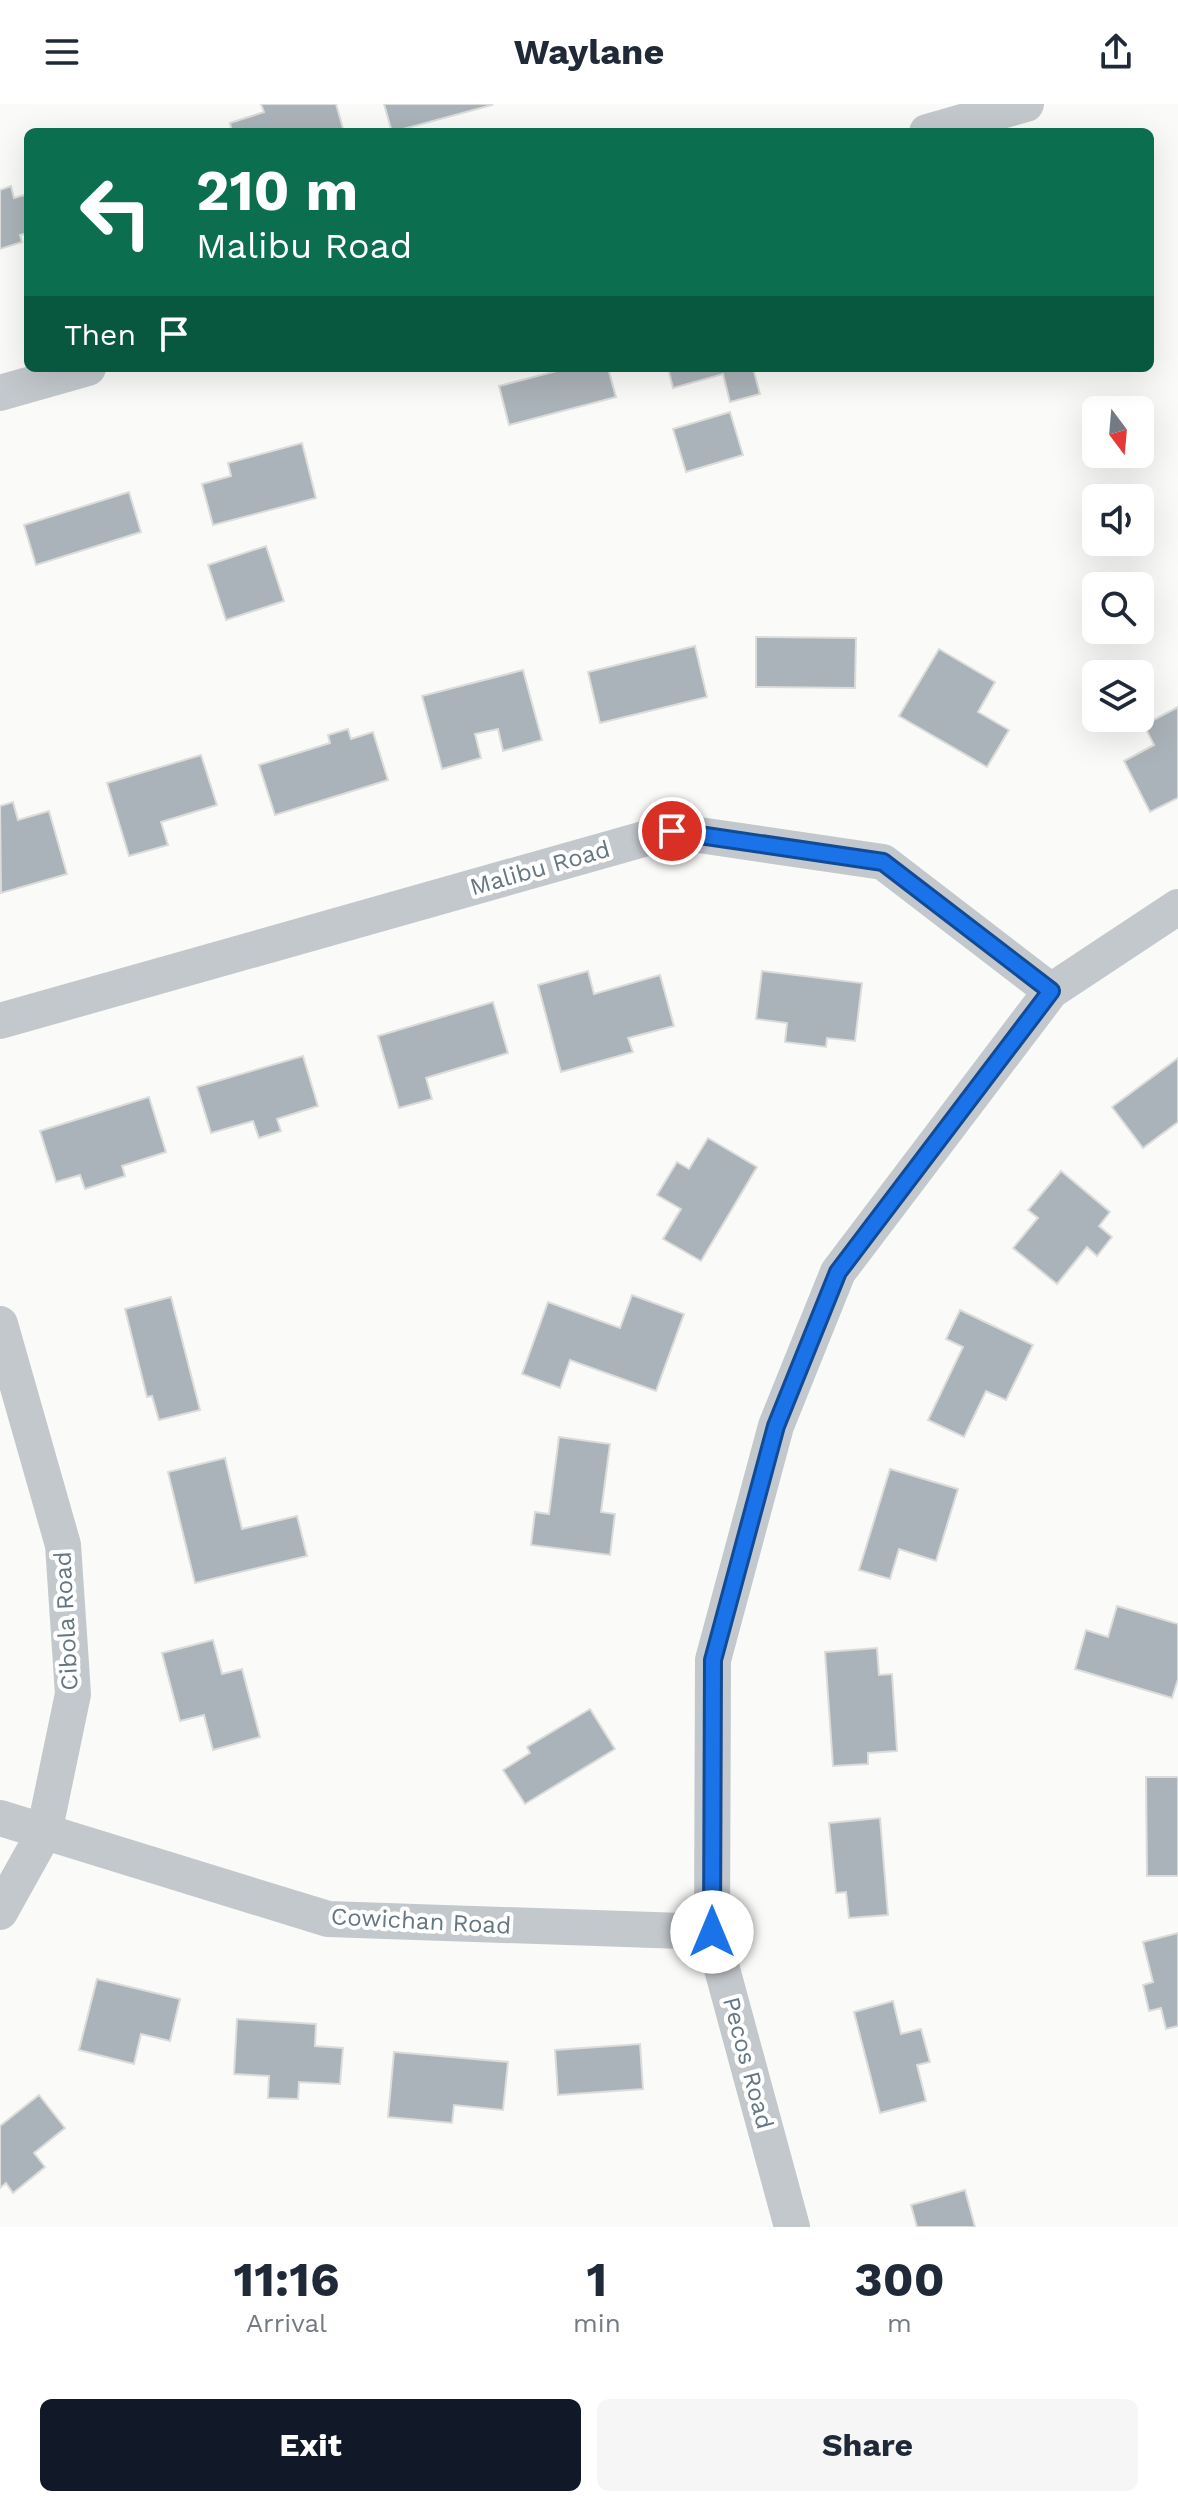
<!DOCTYPE html>
<style>
:root{--surface:#fff;--page:#f6f6f7;--text:#1f2937;--muted:#747a83;--accent:#111827}
body{margin:0;font-family:"Work Sans",sans-serif;background:var(--page);color:var(--text);height:100vh;display:flex;flex-direction:column;font-size:30px;white-space:nowrap}
*{box-sizing:border-box;margin:0}
p{font-size:26px;color:var(--muted)}
.icon{flex:none;width:44px;height:44px;fill:none;stroke:currentColor;stroke-width:2;stroke-linecap:round;stroke-linejoin:round}
.map{position:relative;height:2123px;overflow:hidden}
.drawer{display:flex;flex-direction:column;background:var(--surface);flex:1}
.drawer>*{flex:none}
.banner{position:absolute;left:24px;top:24px;width:1130px;height:244px;border-radius:12px;box-shadow:0 8px 32px #0002;background:#0b6e4f;color:#fff;overflow:hidden}
.needle{width:52px;rotate:164deg}
.buttons{position:absolute;left:1082px;top:292px;display:grid;gap:16px}
.buttons a{display:grid;place-items:center;width:72px;height:72px;border-radius:12px;background:var(--surface);box-shadow:0 8px 32px #0002;font-size:40px}
.pin{position:absolute;display:grid;place-items:center;width:68px;height:68px;color:#fff;margin:-34px;border:4px solid #fff;border-radius:50%;box-shadow:0 2px 8px #0007}
.me{position:absolute;width:88px;margin:-44px;rotate:0deg;stroke-linejoin:round;filter:drop-shadow(0 0 6px #0008)}
.turn{display:flex;align-items:center;gap:28px;height:168px;padding:0 40px;font-size:36px}
.turn .icon{width:104px;height:104px;stroke-width:2.5}
.turn b{display:block;font-size:56px;line-height:68px}
.then{display:flex;align-items:center;height:76px;padding:0 40px;background:#0003;gap:16px;font-size:30px}
.eta{display:flex;justify-content:space-evenly;align-items:center;height:136px;text-align:center}
.eta b{font-size:48px;font-weight:700;line-height:56px}
.primary-button{display:flex;gap:16px;margin-top:auto;padding:16px 40px}
.primary-button a{flex:1;height:92px;border-radius:12px;background:var(--accent);color:#fff;font-size:32px;font-weight:700;line-height:92px;text-align:center}
.primary-button a+a{background:var(--page);color:var(--text)}
header{display:flex;justify-content:space-between;align-items:center;height:104px;padding:0 40px;background:var(--surface);font-size:36px;font-weight:700}
.map>svg:first-child{display:block}
.building{fill:#aab3b9;stroke:#dcdcda;stroke-width:2}
.lines{fill:none;stroke-linecap:round;stroke-linejoin:round}
.street{stroke:#c3c8cc;stroke-width:36}
.route-casing{stroke:#114b97;stroke-width:20}
.route{stroke:#1a73e8;stroke-width:14}
.labels{text-anchor:middle;stroke-width:8;stroke-linejoin:round;paint-order:stroke}
.street-label{font-size:24px;fill:#657683;stroke:#fff}
</style>
<header><svg class="icon" aria-label="menu" viewBox="0 0 24 24"><path d="M4 6h16M4 12h16M4 18h16"/></svg>Waylane<svg class="icon" aria-label="share" viewBox="0 0 24 24"><path d="M12 15V3M7 8l5-5 5 5M5 13v7h14v-7"/></svg></header>
<div class="map">
<svg width="1178" height="2123" viewBox="0 0 1178 2123">
<rect width="100%" height="100%" fill="#fafaf8"/>
<g class="building">
<path d="M261,0H336L344,28H232L230,19L264,8Z"/>
<path d="M384,0H491L492,1L392,28Z"/>
<path d="M11,82L14,94L28,90V129L20,131L22,138L0,145V86Z"/>
<path d="M568,264H608L616,293L509,321L499,282Z"/>
<path d="M668,264H753L760,290L730,298L723,270L673,284Z"/>
<path d="M730,308L743,351L686,368L673,325Z"/>
<path d="M302,339L316,394L213,421L202,380L231,372L228,359Z"/>
<path d="M129,388L141,428L36,461L24,421Z"/>
<path d="M266,442L284,497L226,516L208,461Z"/>
<path d="M756,533L856,534L855,584L756,583Z"/>
<path d="M695,542L707,593L600,619L588,568Z"/>
<path d="M939,545L995,578L978,608L1009,626L987,663L899,612Z"/>
<path d="M523,566L542,636L503,647L498,625L475,630L481,654L442,665L422,592Z"/>
<path d="M1178,603V694L1150,708L1124,657L1154,641L1144,621Z"/>
<path d="M348,625L351,635L373,628L388,676L275,711L259,661L330,639L328,631Z"/>
<path d="M201,651L217,701L161,718L168,741L129,752L107,679Z"/>
<path d="M13,698L18,716L49,707L67,770L1,789L0,702Z"/>
<path d="M588,867L594,890L660,871L674,922L628,934L633,948L561,968L538,881Z"/>
<path d="M762,867L862,879L855,937L827,934L826,943L785,938L787,919L756,915Z"/>
<path d="M493,898L508,949L426,974L432,995L399,1004L378,932Z"/>
<path d="M303,952L318,1002L277,1015L281,1027L259,1034L253,1017L211,1029L197,983Z"/>
<path d="M1178,954V1018L1143,1044L1112,1003Z"/>
<path d="M149,993L166,1048L122,1062L125,1072L85,1085L80,1071L56,1078L40,1027Z"/>
<path d="M708,1034L757,1063L701,1157L663,1135L681,1105L657,1091L677,1058L689,1065Z"/>
<path d="M1061,1067L1110,1108L1099,1122L1112,1133L1097,1152L1087,1143L1057,1180L1013,1144L1038,1114L1028,1106Z"/>
<path d="M632,1191L684,1210L656,1287L570,1256L560,1284L522,1270L548,1198L620,1224Z"/>
<path d="M171,1193L200,1306L159,1316L152,1292L147,1293L125,1205Z"/>
<path d="M960,1206L1033,1241L1006,1296L986,1287L964,1333L928,1316L963,1243L946,1235Z"/>
<path d="M559,1333L610,1340L601,1408L615,1410L610,1451L531,1441L535,1408L549,1410Z"/>
<path d="M225,1354L242,1425L297,1412L307,1452L195,1479L168,1368Z"/>
<path d="M890,1365L958,1385L936,1457L899,1445L890,1475L859,1466Z"/>
<path d="M1117,1502L1178,1520V1575L1172,1594L1075,1565L1086,1526L1108,1533Z"/>
<path d="M213,1536L222,1570L242,1565L260,1633L213,1646L204,1611L180,1617L162,1549Z"/>
<path d="M877,1544L879,1571L892,1570L897,1647L868,1649V1660L833,1662L825,1548Z"/>
<path d="M590,1605L615,1645L525,1700L503,1666L530,1649L527,1643Z"/>
<path d="M1146,1673H1178V1772H1147Z"/>
<path d="M880,1714L888,1811L849,1814L846,1788L836,1789L829,1719Z"/>
<path d="M1178,1829V1922L1166,1925L1161,1904L1149,1907L1143,1881L1153,1878L1143,1838Z"/>
<path d="M97,1875L180,1895L170,1937L141,1930L134,1960L79,1946Z"/>
<path d="M893,1897L901,1930L921,1925L930,1958L917,1961L926,1997L880,2009L854,1908Z"/>
<path d="M237,1915L316,1920L315,1942L343,1944L340,1980L299,1978L298,1995L268,1994L269,1972L234,1970Z"/>
<path d="M640,1940L643,1985L558,1991L555,1946Z"/>
<path d="M394,1948L508,1958L503,2006L454,2001L452,2019L388,2013Z"/>
<path d="M39,1991L65,2024L34,2049L45,2063L13,2089L6,2079L0,2084V2022Z"/>
<path d="M965,2086L975,2123H917L911,2101Z"/>
</g>
<g class="lines">
<g class="street">
<path d="M927,28L1026,0"/>
<path d="M0,289L88,264"/>
<path d="M0,917L672,727L883,758L1051,887"/>
<path d="M0,1220L63,1441L73,1590L44,1729L0,1808"/>
<path d="M0,1714L328,1815L712,1828"/>
<path d="M792,2123L712,1828L713,1556L776,1322L838,1168L1051,887L1178,803"/>
</g>
</g>
<g class="lines">
<defs>
<path id="route" d="M672,727L883,758L1051,887L838,1168L776,1322L713,1556L712,1828"/>
</defs>
<use href="#route" class="route-casing"/>
<use href="#route" class="route"/>
</g>
<g class="labels">
<g class="street-label">
<text transform="translate(540 764) rotate(-16)" y="8">Malibu Road</text>
<text transform="translate(66 1517) rotate(-93)" y="8">Cibola Road</text>
<text transform="translate(421 1817) rotate(3)" y="8">Cowichan Road</text>
<text transform="translate(748 1959) rotate(75)" y="8">Pecos Road</text>
</g>
</g>
</svg>
<div class="buttons">
<a><svg class="needle" viewBox="-14 -14 28 28"><path d="M0-13l5 13h-10z" fill="#e53935"/><path d="M0 13l5-13h-10z" fill="#747a83"/></svg></a>
<a><svg class="icon" aria-label="sound" viewBox="0 0 24 24"><path d="M4 9h4l5-4v14l-5-4H4zM17 9q2 3 0 6"/></svg></a>
<a><svg class="icon" aria-label="search" viewBox="0 0 24 24"><circle cx="10" cy="10" r="6"/><path d="M15 15l6 6"/></svg></a>
<a><svg class="icon" aria-label="layers" viewBox="0 0 24 24"><path d="M12 4l9 5-9 5-9-5zM3 14l9 5 9-5"/></svg></a>
</div>
<div class="pin" style="left:672px;top:727px;background:#d93025"><svg class="icon" aria-label="arrive" viewBox="0 0 24 24"><path d="M6 21V4h12l-3 4 3 4H6"/></svg></div>
<svg class="me" style="left:712px;top:1828px" viewBox="-20 -20 40 40"><circle r="19" fill="#fff"/><path d="M0-13L10 11 0 6-10 11z" fill="#1a73e8"/></svg>
<div class="banner">
<div class="turn"><svg class="icon" aria-label="left" viewBox="0 0 24 24"><path d="M17 20v-9H6M10 6l-5 5 5 5"/></svg><div><b>210 m</b>Malibu Road</div></div>
<div class="then">Then<svg class="icon" aria-label="arrive" viewBox="0 0 24 24"><path d="M6 21V4h12l-3 4 3 4H6"/></svg></div>
</div>
</div>
<section class="drawer">
<div class="eta">
<div><b>11:16</b><p>Arrival</p></div>
<div><b>1</b><p>min</p></div>
<div><b>300</b><p>m</p></div>
</div>
<div class="primary-button"><a>Exit</a><a>Share</a></div>
</section>
